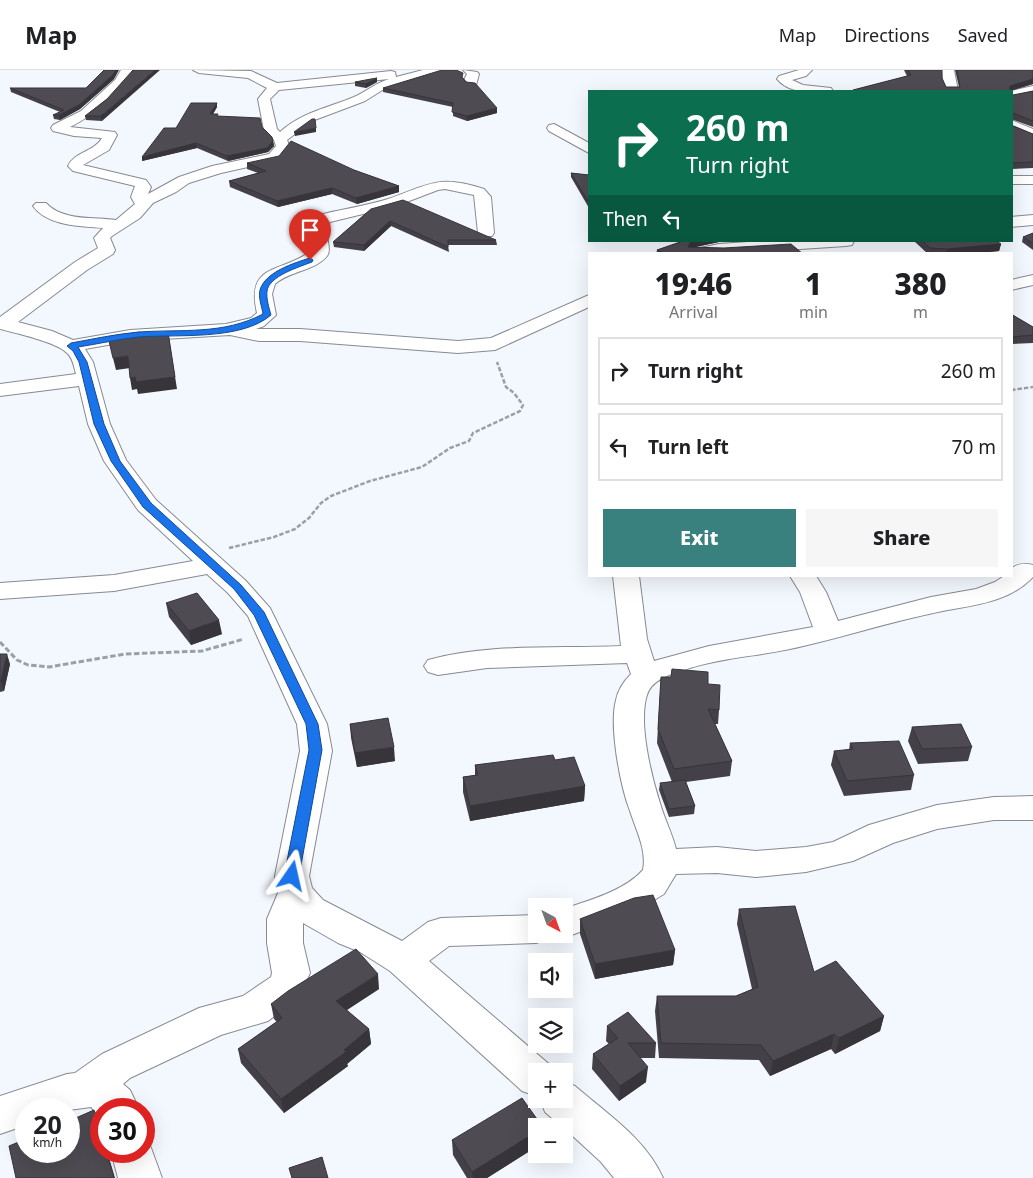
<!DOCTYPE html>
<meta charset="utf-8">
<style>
:root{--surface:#fff;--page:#f6f6f6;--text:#202124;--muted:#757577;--line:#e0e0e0;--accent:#38817e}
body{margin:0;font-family:"Noto Sans",sans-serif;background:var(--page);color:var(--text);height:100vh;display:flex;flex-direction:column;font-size:19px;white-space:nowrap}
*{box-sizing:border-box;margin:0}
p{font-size:16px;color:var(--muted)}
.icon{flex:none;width:28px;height:28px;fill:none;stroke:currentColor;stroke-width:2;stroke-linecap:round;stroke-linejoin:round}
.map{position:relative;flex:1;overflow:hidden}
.drawer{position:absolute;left:588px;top:182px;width:425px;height:325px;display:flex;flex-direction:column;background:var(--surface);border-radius:0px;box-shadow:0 5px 20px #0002}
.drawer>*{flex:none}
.guide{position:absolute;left:588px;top:20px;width:425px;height:152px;border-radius:0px;box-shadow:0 5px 20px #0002;background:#0b6e4f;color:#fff;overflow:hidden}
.needle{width:32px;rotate:139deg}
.buttons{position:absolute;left:528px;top:828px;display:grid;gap:10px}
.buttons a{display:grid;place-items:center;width:45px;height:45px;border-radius:0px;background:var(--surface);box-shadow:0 5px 20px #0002;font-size:25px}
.speed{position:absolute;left:15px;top:1028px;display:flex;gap:10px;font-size:25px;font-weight:700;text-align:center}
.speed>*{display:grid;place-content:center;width:65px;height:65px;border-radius:50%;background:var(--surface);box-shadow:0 5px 20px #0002;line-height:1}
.speed small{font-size:12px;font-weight:400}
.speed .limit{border:8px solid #d22;background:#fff;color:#111}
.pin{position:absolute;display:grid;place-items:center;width:42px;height:42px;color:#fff;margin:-51px -21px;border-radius:50% 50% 50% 0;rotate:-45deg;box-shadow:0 0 5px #0007}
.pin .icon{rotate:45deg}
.me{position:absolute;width:55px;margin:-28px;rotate:11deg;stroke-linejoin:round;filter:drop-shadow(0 0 4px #0008)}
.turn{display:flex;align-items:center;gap:18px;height:105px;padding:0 15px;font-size:22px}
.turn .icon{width:65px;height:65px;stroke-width:2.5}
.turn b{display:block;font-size:35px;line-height:42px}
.then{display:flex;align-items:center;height:48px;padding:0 15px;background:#0003;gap:10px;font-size:19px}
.eta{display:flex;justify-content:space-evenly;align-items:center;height:85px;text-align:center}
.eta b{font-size:30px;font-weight:800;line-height:35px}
.action{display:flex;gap:10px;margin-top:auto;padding:10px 15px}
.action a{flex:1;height:58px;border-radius:0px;background:var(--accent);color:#fff;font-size:20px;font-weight:800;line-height:58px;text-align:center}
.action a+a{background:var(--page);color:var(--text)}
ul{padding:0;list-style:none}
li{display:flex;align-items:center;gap:15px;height:68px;margin:0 10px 8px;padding:0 5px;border:2px solid var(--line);border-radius:0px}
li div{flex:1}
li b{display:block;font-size:19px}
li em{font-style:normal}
header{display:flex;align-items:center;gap:30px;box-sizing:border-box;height:70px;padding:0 25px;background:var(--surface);border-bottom:1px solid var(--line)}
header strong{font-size:24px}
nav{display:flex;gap:28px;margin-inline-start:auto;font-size:18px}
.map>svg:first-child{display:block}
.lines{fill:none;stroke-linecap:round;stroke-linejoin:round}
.minor-casing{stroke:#878a93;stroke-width:2}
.path-far1{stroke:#9c9fa5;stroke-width:2.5;stroke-dasharray:4.5 2;stroke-linecap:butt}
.path{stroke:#9c9fa5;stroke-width:3;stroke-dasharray:5.5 2.5;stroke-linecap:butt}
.minor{fill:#fff;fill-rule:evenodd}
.wall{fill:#434047}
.shaded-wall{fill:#37343a}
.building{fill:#4e4b53;stroke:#37343a}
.route{fill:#1a73e8;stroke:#114b97}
</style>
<header>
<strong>Map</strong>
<nav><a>Map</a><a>Directions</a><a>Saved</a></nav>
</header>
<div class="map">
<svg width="1033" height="1108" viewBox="0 0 1033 1108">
<rect width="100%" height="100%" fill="#f3f7fe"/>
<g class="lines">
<defs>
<g id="minor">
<path d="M121,0H135C115,24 100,42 70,57L115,62L117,65L109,80L83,95L146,110L151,117L148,124L179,107L212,96L269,84L276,76L274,70L264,60L258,29L267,18L248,8L199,3L193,0L251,1L277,13L391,1L395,2L396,7L423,0H449L447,2L414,9L384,19L365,31L312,51L287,70L290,77L279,90L221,103L189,113L176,122L153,133L140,148L112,166L110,168L115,180L113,184L87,200L18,252L52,261L73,270L130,260L226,254L251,248L257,243C245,192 283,203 311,181L310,160L319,145C342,139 366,136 388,129C429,115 438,104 484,119L491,127L494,163L492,166H480L478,163L474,125L445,119L438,120L396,136L330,152C322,163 333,178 327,186C315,201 289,201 275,214L272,224L276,245L264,256L256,259H300L458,271L491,268L589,225V237L495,280L458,283L300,271H259L230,265L130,271L85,279L93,292L110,354L126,390L156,430L246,511L270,538L327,654L332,681L309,806L312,818L323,830L402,871L428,852L441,848L536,845V864H564V839C590,830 624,821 643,800C647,780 636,760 630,741C620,715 609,656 616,630C618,620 624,611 631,604L627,593L487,598L438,605L428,602L424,596L428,590C490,573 558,579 621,576L613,506H639L647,569L654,591L709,576L813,557L800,522L790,506H816L826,522L838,551L931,527L976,519L995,512L1004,506H1011V499C1018,493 1025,493 1033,495V507C1005,536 966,535 929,544C882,554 837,569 790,579C757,586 722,588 690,598C675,603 652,608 647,625C638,652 651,705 660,733C664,748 672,763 676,779L717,777L756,781L806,777L833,772L869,755L937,735L994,727L1033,726V750H994L937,759L893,773L853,791L806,802L756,807L717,803L676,804L664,824L641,838L564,868L551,864L549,869L536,873L449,876L429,891L550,995L553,1001H536V1026L522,1021L390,901L360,882L338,873L303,853V873L310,903L298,928L268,951L221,965L130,1008L123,1014L130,1020L139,1039H101V1048L91,1037L69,1040L26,1039V1055L0,1064V1026L67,1004L75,1003L102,984L199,938L243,926L271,907L272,903L267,873V849L278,823L275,806L300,681L297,654L248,546L228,523L207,504L114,521L0,529V513L114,505L193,491L138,440L104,391L88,354L79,316L0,326V314L76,304C74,297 73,288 67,283C57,272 15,263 0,259V247L75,192L98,178L94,168L103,158C80,156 47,156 33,136L36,133H46C62,151 94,147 116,150L135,134L131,127L135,116L73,101L68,96C74,82 94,82 102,68L74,66L53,61L51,58L53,55L81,41L115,10ZM389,9C376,13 367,21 354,27C328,38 302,42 280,62L277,59L270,29L279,20Z"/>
<path d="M463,0L477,2L479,4L476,15L472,16L468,15L464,10L467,4Z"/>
<path d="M799,0H812L806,6L792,10L803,15L831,18L833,21C815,22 790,25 777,9L779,6Z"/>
<path d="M942,0H954L958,21H946L943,13Z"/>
<path d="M1033,16V24L1011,29V21Z"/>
<path d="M1011,50L1033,59V68L1011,59Z"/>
<path d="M554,54L589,73V83L549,61L547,58L549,55Z"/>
<rect x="1011" y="106" width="22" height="8"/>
<path d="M1033,145V155L1011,157V147Z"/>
<path d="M763,171H854L852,175L846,176L723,184H689L691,180L719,174Z"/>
<path d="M1033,205V215L1011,220V210Z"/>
<path d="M564,1012L575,1016C606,1043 646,1069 663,1108H614L601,1092L564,1058V1056H561L545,1042L540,1029H564Z"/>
<path d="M144,1066L147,1067L162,1108H118L111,1081H144Z"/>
</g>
</defs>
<use href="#minor" class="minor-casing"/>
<g class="path-far1">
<path d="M1011,320L1033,317"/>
<path d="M229,478L274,467L295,459L309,448L321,433L331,426L370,411L422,397L450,378L469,371L473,363L520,341L523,335L514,323L506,317L497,292"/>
</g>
<path class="path" d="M0,572L17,590L28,595L49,597L125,584L202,581L244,569"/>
<use href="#minor" class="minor"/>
</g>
<g class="wall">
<path d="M904,0H942V8L946,17H959L955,0H1033V14L1010,21H852L853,20L907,6Z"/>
<path d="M463,8L497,43L467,51L453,46V37L383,22V18Z"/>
<path d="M114,9L80,39L60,50L54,49L53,45L60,42L11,22L10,18H86Z"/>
<path d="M355,12H377L366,18L355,16Z"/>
<path d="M1033,21V57L1011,49V24L1013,25Z"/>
<path d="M107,29L102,51L86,50L85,46Z"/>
<path d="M217,33V37L213,44L218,46L262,57L273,71L274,76L268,82L228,91L197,78L142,91L176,58Z"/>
<path d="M1011,55L1033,64V98L1011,99Z"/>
<path d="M247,93L354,100L399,116V122L357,134L332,124L278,137L230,117L229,111L258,103L247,99Z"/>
<path d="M571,103L589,105V138L571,107Z"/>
<path d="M371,139L496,170L497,175H448L449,182L391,156L364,181L334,177L333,172Z"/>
<path d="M1033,163V180L1022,172L1023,167Z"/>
<path d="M683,171H736L719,172L695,177L803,184H656L657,180Z"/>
<path d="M914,171H996L1001,174L999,181L968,184H928Z"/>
<path d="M1011,244L1033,257V273L1011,274Z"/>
<path d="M166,533L222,564L191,575L169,547Z"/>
<path d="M0,584L10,594L4,621L0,622Z"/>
<path d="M672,599L708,614L719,640L718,654H715L732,691L730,706L686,712L695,736L694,744L669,747L659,720L660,713L672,712L657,673L661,607H671Z"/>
<path d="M350,654L395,691L357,697L351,668Z"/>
<path d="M912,657L972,677L968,691L918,694L908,671Z"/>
<path d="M850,673L914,705L911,720L844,726L831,695L834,681L849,680Z"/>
<path d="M555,690L585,716L584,731L470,751L463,722V707L475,705V695Z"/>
<path d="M739,839L814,902L884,946L880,961L835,984L831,979L770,1006L759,990L659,988L655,941L657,926H736L752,919L737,854Z"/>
<path d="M580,849L675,880L673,895L595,909L580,864Z"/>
<path d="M379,919L346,940L369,959L371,974L347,994L348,996L284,1043L241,993L238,979L277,952L274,949L271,934Z"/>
<path d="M607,956L656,973L655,988H640L646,1012L619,1031L592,999L593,984L609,974L606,971Z"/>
<path d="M536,1056V1077L487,1108H467L453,1085L452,1070Z"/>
</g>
<g class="shaded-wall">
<path d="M116,0H119L114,9L80,39L60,50L59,45Z"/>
<path d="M155,0H160L102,51L101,46Z"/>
<path d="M377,8V12L366,18V14Z"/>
<path d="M1033,9V14L1009,21L1010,16Z"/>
<path d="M217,33V37L210,49V44Z"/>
<path d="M497,38V43L467,51V46Z"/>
<path d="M316,58V62L295,66L294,62Z"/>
<path d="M273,71L274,76L268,82L228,91L227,86Z"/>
<path d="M196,73L197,78L142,91V87Z"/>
<path d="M399,116V122L357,134L356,128Z"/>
<path d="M332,118V124L278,137L277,131Z"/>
<path d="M390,151L391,156L364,181V175Z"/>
<path d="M691,171H719V172L691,178L688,177Z"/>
<path d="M1001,174L999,181L968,184H946L947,179Z"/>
<path d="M168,262L177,319L138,324L137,319L132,320L130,308L135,307Z"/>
<path d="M128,286L130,298L116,300L113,288Z"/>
<path d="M219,550L222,564L191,575L189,561Z"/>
<path d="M7,584L10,594L4,621L1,611Z"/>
<path d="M394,677L395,691L357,697L355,683Z"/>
<path d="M585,716L584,731L470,751V736Z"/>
<path d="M675,880L673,895L595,909V894Z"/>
<path d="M378,904L379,919L338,946L336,931Z"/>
<path d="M884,946L880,961L835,984L839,968Z"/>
<path d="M369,959L371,974L347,994L348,996L284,1043L281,1029L344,980Z"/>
<path d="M834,964L831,979L770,1006L773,991Z"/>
<path d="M648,997L646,1012L619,1031L620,1016Z"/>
<path d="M536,1062V1077L487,1108H473L472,1102Z"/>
<path d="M106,1081H107L115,1108H114Z"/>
</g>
<g class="building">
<path d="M104,0H116L113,5L79,35L59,45H53L64,40L10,18H86Z"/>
<path d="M133,0H155L101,46H85L107,29Z"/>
<path d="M442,0H456L463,3L462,7L466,12L475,13L497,38L467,46L452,42L453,33L383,18Z"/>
<path d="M908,0H942V8L946,17H960L957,0H1033V9L1010,16V21H855L853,20L911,5Z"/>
<path d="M377,8L366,14L355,12L371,9Z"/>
<path d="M1033,21V51L1013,43L1011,44V24L1013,25Z"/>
<path d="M191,33H217L210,44H218L217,46L260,48L262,57L272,67L273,71L267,78L227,86L196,73L142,87L164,58H176Z"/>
<path d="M312,49H315L316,58L294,62Z"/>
<path d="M1011,55L1033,64V92L1011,93Z"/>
<path d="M291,71L354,100L399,116L356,128L332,118L277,131L229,111L266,101L247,93L279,86Z"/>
<path d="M571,103L589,105V133Z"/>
<path d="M403,130L496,170H448V177L390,151L364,175L333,172L371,139Z"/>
<path d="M1033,163V173L1023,167Z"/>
<path d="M683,171H691L688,177L724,178L791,174L803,184H666L657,180Z"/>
<path d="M923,171H996L1001,174L947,179L930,178Z"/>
<path d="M1011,244L1033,257V265L1011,267Z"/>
<path d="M140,262L141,266L168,262L175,307L136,312L135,307L130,308L128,286L113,288L108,267Z"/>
<path d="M197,523L219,550L189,561L166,533Z"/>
<path d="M0,584H7L1,611H0Z"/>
<path d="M672,599L708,602V614L720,615L719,640L708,639L732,691L674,699L658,659L661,607H671Z"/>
<path d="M388,648L394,677L355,683L350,654Z"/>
<path d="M961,654L972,677L922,679L912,657Z"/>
<path d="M899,671L914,705L847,711L834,681L853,679L850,673Z"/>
<path d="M553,685L555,690L574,687L585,716L470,736L463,707L478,705L475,695Z"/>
<path d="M685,710L695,736L669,739L660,713Z"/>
<path d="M653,825L675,880L595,894L580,849L634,828Z"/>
<path d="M795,836L814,902L836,891L884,946L839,968L834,964L773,991L761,975L661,973L657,926H736L758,917L739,839Z"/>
<path d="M356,879L378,904L336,931L369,959L344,980L346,982L281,1029L238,979L282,948L271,934L288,921Z"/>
<path d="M628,942L656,973H628L648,997L620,1016L593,984L618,968L607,956Z"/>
<path d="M522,1028L542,1056H536V1062L472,1102L452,1070Z"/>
<path d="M94,1040L101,1064V1081H106L114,1108H16L9,1076L26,1069V1081H69V1051Z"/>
<path d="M322,1087L328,1108H292L289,1098Z"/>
</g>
<path class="route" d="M310,188L313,190L312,192C299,197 269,206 267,221C266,228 269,238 271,245C241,271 176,264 139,267C119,269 98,274 78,277L87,292L104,354L120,391L151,433L241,515L264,542L318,654L322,680L299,806L297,810L292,812L287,810L284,806L309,680L306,654L254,545L234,519L143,437L111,391L94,354L79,292L73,281L67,276L71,273C93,269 116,264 139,262C182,259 223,265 263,244C262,237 258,227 260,220C265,202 294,193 310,188Z"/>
</svg>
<div class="buttons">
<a><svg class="needle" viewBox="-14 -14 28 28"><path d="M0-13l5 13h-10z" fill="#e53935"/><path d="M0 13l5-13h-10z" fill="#757577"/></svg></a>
<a><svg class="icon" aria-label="sound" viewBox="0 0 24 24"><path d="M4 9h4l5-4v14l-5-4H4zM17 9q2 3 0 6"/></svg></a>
<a><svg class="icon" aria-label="layers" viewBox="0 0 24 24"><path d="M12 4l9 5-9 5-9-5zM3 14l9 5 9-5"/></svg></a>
<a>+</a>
<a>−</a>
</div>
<div class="speed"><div>20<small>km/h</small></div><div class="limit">30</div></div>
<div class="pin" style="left:310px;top:190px;background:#d93025"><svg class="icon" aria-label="arrive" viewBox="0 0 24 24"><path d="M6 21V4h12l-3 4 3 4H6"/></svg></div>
<svg class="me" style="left:292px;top:806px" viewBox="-20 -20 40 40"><path d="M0-17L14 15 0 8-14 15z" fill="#1a73e8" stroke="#fff" stroke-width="4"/></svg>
<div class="guide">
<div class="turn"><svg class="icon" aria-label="right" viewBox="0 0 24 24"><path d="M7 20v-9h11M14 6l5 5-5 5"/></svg><div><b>260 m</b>Turn right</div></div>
<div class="then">Then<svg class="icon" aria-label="left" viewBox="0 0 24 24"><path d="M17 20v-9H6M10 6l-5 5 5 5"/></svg></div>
</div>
<section class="drawer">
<div class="eta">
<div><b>19:46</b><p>Arrival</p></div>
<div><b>1</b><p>min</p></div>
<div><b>380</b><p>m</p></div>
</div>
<ul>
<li><svg class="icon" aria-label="right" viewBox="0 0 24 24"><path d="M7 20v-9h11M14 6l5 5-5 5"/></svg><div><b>Turn right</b></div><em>260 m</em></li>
<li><svg class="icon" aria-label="left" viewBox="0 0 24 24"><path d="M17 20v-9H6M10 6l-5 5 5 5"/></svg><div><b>Turn left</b></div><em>70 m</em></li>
</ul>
<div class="action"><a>Exit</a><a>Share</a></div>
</section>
</div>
